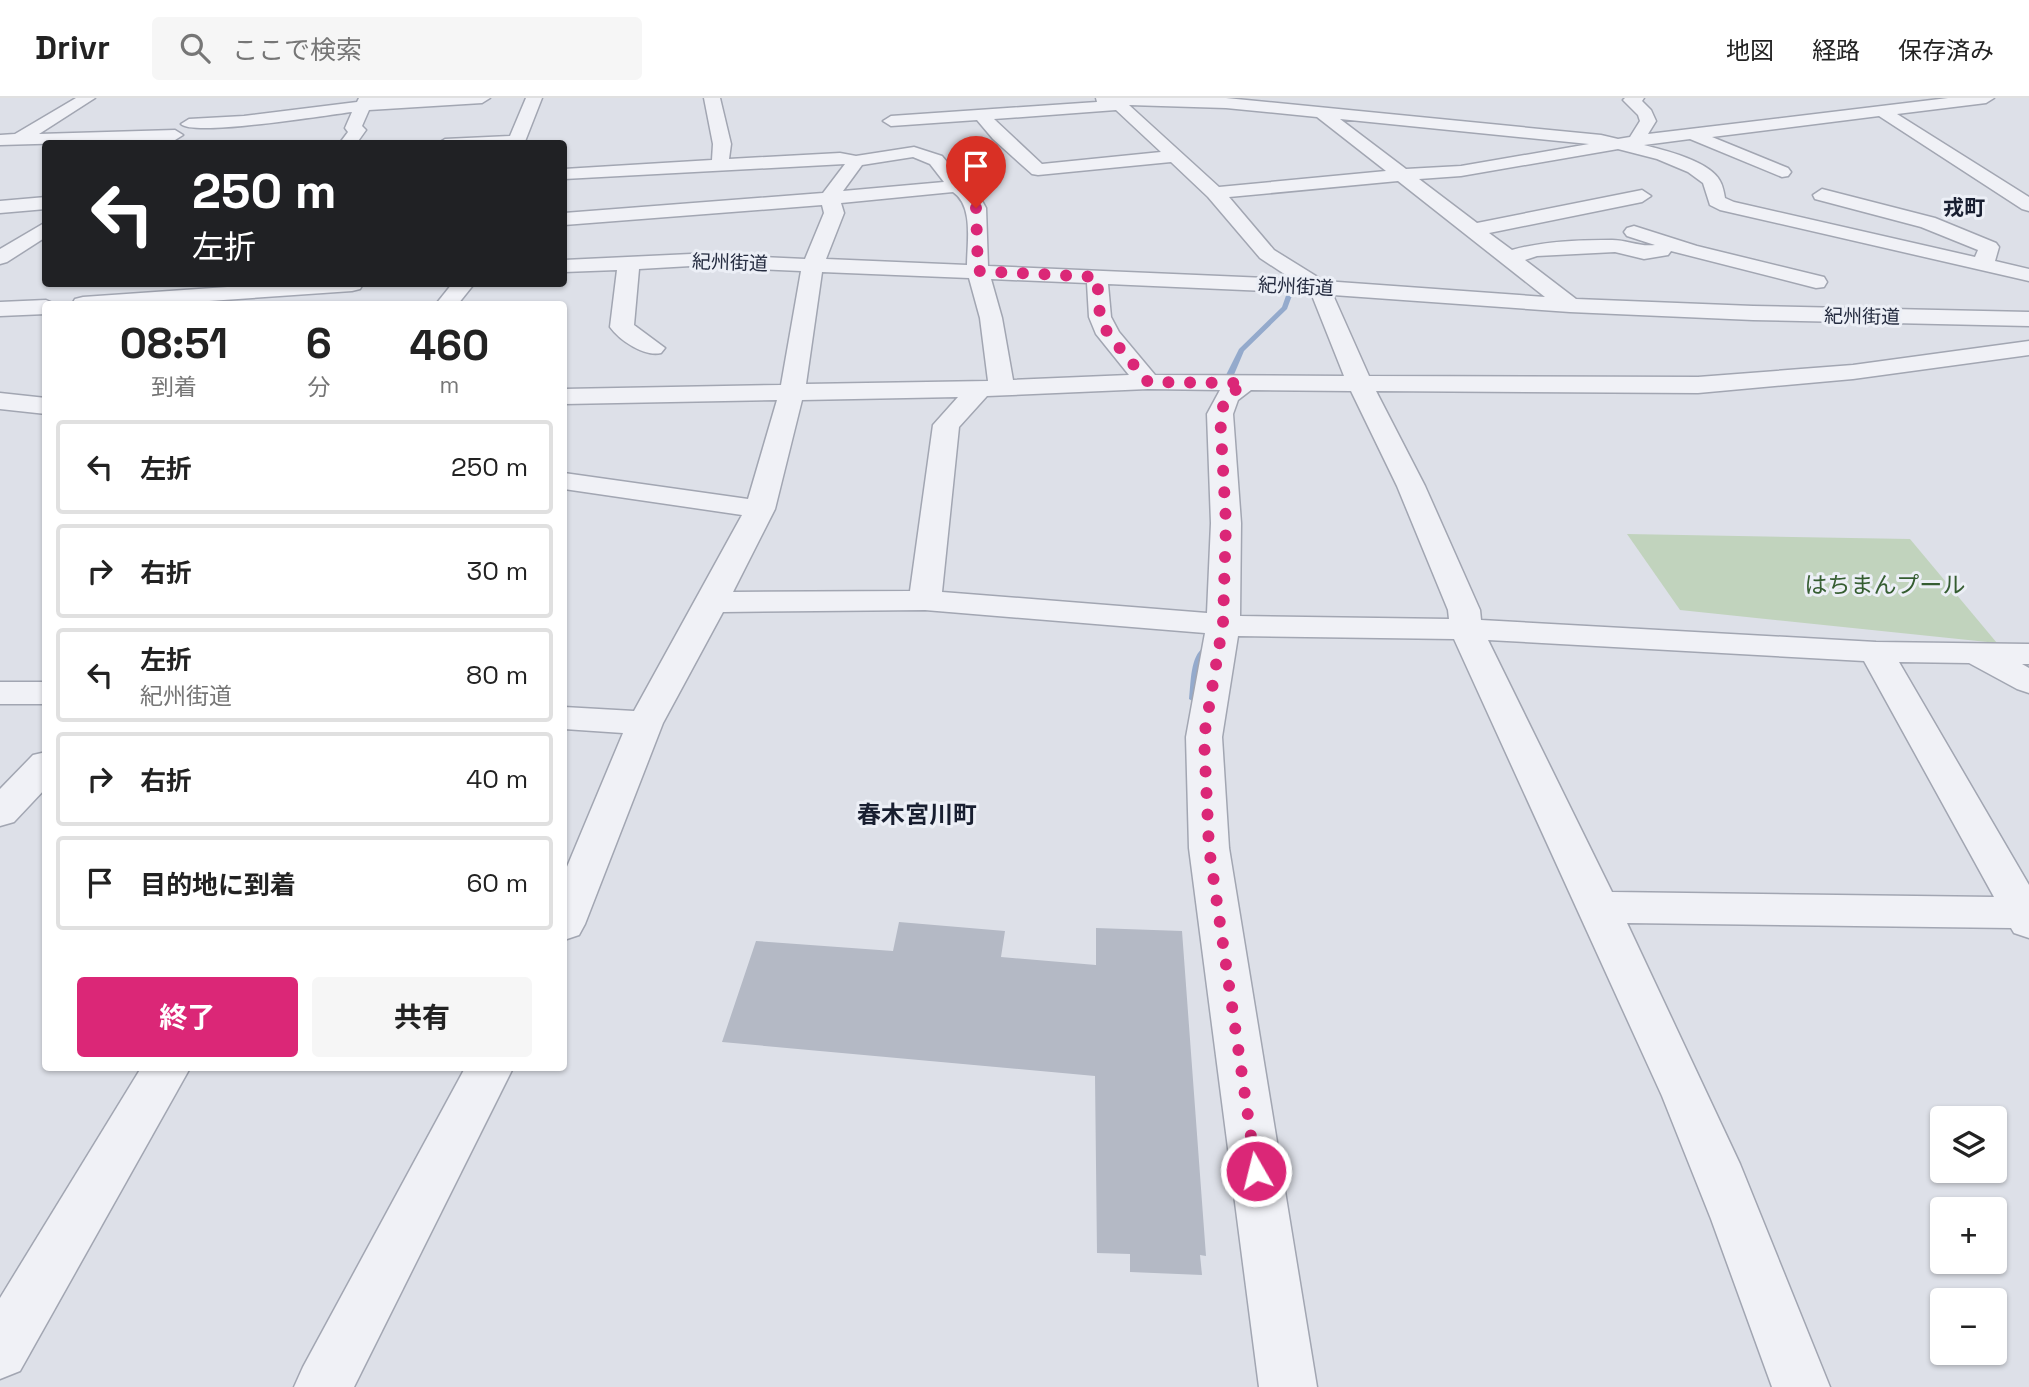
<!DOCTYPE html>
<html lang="ja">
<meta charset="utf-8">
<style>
:root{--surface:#fff;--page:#f6f6f6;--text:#222;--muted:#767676;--line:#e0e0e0;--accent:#db2777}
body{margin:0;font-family:"Space Grotesk","Noto Sans JP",sans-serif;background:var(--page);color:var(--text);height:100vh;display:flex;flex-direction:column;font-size:26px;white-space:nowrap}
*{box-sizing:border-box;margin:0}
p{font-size:23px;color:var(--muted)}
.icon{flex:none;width:38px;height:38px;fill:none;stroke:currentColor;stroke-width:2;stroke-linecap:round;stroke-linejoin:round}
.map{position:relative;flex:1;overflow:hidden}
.details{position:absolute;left:42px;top:203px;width:525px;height:770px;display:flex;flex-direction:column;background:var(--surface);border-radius:7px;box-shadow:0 2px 5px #0004}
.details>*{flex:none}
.banner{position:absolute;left:42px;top:42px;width:525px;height:147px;border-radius:7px;box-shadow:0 2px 5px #0004;background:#202124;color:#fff;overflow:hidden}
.controls{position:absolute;left:1930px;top:1008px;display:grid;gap:14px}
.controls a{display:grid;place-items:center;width:77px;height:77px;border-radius:7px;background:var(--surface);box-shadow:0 2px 5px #0004;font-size:35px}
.pin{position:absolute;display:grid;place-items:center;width:60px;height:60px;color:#fff;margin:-72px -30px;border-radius:50% 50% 50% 0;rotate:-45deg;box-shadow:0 0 7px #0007}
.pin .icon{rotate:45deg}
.me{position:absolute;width:77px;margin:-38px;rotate:352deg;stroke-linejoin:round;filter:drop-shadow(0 0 5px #0008)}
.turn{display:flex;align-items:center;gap:24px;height:147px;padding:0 35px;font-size:32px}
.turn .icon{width:91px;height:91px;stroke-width:2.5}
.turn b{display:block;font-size:49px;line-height:60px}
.eta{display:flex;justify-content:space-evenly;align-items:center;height:119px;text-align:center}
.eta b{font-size:42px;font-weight:700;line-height:49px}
.button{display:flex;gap:14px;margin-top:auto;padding:14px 35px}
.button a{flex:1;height:80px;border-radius:7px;background:var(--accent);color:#fff;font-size:28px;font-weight:700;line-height:80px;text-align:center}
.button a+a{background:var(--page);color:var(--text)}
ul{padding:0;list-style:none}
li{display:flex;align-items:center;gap:21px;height:94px;margin:0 14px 10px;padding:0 21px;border:4px solid var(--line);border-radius:7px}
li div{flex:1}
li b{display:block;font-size:26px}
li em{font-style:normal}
header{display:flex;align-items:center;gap:42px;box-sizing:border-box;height:98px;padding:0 35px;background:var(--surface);border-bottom:2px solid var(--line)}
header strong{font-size:33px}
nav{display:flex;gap:38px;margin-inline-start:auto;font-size:24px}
.search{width:490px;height:63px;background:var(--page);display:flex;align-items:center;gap:18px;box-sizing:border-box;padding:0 24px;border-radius:7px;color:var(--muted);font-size:26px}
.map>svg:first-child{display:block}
.green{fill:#c1d3bd}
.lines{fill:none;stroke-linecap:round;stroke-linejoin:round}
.stream{fill:#94aacc;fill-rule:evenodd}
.building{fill:#b4b9c5}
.minor-casing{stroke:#a2a6b2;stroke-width:3}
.minor{fill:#f0f1f6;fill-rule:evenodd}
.route{stroke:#db2777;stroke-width:12;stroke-dasharray:0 21.6}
.labels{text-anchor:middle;stroke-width:6;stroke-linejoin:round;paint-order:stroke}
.far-street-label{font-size:19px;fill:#252c40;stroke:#eceff6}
.far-neighbourhood-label{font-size:21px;font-weight:bold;fill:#181e30;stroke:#eceff6}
.park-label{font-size:23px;fill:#355d31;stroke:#eceff6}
.neighbourhood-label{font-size:24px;font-weight:bold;fill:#181e30;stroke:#eceff6}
</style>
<header>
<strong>Drivr</strong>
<div class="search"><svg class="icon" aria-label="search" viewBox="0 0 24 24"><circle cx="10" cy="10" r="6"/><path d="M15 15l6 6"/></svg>ここで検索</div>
<nav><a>地図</a><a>経路</a><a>保存済み</a></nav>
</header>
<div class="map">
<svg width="2029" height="1289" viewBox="0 0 2029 1289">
<rect width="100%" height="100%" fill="#dde0e8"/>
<path class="green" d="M1627,436L1910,441L1997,545L1680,512Z"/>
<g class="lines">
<g class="stream">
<path d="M1291,190L1294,192L1287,211L1244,253L1233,279L1227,280L1225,279L1239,251L1282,209L1288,192Z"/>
<path d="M1204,549L1209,552L1202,570L1199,601L1194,604L1189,601C1191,585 1190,558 1204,549Z"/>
</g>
</g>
<path class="building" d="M899,824L1005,833L1001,859L1096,867V830L1182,833L1206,1158L1200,1157L1202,1177L1130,1174V1156L1097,1155L1095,978L722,944L756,843L893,853Z"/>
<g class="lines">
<defs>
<g id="minor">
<path d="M76,0H95L39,36L175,32L183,37L175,42L0,47V37L15,36Z"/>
<path d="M359,0H490L482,5L369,12L362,28L366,32L356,46H339L348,34L345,30L352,14C327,17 193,39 181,26L189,21L244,18L357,4Z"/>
<path d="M526,0H542L524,46H437L445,41L510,38Z"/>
<path d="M704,0H720L731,46L729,61L840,55L856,58L914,49L942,58L964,84L976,92L986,110L988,168L1292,181L1260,160L1208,99L1171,64L1038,77L1032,76L993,41L977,22L891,28L883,23L891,18L1097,4L1096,0H1226L1601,37L1618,41L1630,39L1640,23L1638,17L1623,2L1625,0H1644L1642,3L1651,12L1656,23L1648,36L1948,0H1994L1986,5L1897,16L2029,99V113L2022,111L1879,18L1712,39L1788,70L1791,74L1788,78L1782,79L1690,41L1644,47C1664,52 1710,63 1720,83C1723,88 1724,95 1725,100L1734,104L1975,159L1978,152L1921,129L1815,101L1813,97L1822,91L1935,120L1996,145L1999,149L1995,163L2029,171V183L1720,112L1710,107L1703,85L1688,74L1657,61L1618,51L1461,78L1419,81L1477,125L1642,92L1651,98L1642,104L1489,135L1512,152C1544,143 1579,142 1612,142C1627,142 1640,149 1655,147L1627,138L1624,134L1627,130L1634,128L1697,148L1824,179L1827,184L1824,189L1816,190L1671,153L1668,157L1644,161L1615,154L1537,158L1525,162L1576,201L1753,208L2029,214V228L1753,222L1570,214L1333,197L1369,278L1698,279L1853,267L2029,243V257L1853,281L1698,295L1376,293L1425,388L1480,512L1481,522L1876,544L2029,546V566H2022L2029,570V595L2017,591L1969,565L1899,564L2029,787V840L2014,835L2011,830L1627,825L1740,1066L1830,1289H1772L1711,1121L1662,998L1454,541L1238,538L1222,639L1229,750L1317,1289H1259L1189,750L1186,639L1205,535L925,512L723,514L663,625L585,826L579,837L564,842V776L623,635L564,631V609L634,613L742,417L564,391V375L748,401L777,302L564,306V291L781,287L801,173L691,168L639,171L634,227L665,250L661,255C645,259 620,243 610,229L617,172L564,174V162L691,156L805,161L824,115L822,107L564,127V115L823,95L845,66L564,81V71L712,62L713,46ZM1129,7L1226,10L1317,19L1386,73L1219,89ZM1116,12L1161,54L1042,66L994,21ZM1340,21L1589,46L1461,68L1406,71ZM913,59L930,66L944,84L843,93L862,67ZM1398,83L1545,199L1324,183L1274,152L1229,99ZM953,94C974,108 967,145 967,167L826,161L844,115L841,105ZM822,174L969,180L980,220L988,283L806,286ZM991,181L1087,185L1089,219L1096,236L1129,277L1013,282L1002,220ZM1108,186L1311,195L1344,278L1155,277L1119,234L1111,219ZM1148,291L1220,292L1207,316L1211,425L1207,515L942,494L959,329L987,298ZM1251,292L1351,293L1397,388L1448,512L1449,521L1240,518L1241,425L1233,316L1238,302ZM958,299L933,327L910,493L733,494L775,411L802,302ZM1488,542L1864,563L1994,799L1612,794Z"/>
<path d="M46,99V111L0,115V103Z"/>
<path d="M46,124V139L7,164L0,166V151Z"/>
<path d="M270,186H363L360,191L352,193L166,206H72L75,201L83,199Z"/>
<path d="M452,186H474L458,206H436Z"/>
<path d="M46,202L55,206H46V216L0,218V204Z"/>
<path d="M0,295L46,300V316L0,311Z"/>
<rect x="0" y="584" width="46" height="22"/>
<path d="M46,654V690L14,724L0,728V691L33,657Z"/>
<path d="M141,970H190L20,1273L0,1281V1200Z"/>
<path d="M465,970H513L354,1289H294L303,1269Z"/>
</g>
</defs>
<use href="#minor" class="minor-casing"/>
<use href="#minor" class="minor"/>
</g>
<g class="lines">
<path class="route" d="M976,110L978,173L1097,179L1100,219L1108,236L1148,284L1244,285L1227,299L1220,316L1226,425L1223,525L1204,639L1209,750L1256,1073"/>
</g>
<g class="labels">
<g class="far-street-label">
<text transform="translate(730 164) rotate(2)" y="7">紀州街道</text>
<text transform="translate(1296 188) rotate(3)" y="7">紀州街道</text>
<text transform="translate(1862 218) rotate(1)" y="7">紀州街道</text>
</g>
<g class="far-neighbourhood-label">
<text x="1964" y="117">戎町</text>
</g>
<g class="park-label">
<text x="1885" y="495">はちまんプール</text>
</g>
<g class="neighbourhood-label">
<text x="917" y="725">春木宮川町</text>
</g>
</g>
</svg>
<div class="controls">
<a><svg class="icon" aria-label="layers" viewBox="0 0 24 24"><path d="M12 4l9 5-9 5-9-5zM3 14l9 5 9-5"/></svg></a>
<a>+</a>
<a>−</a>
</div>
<div class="pin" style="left:976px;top:110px;background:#d93025"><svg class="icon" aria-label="arrive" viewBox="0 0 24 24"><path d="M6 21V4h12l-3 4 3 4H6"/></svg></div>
<svg class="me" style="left:1256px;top:1073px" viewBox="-20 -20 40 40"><circle r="17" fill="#db2777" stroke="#fff" stroke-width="3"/><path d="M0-11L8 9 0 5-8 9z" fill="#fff"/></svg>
<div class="banner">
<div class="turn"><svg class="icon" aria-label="left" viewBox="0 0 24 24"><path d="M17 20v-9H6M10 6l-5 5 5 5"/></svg><div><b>250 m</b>左折</div></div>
</div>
<section class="details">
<div class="eta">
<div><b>08:51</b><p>到着</p></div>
<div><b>6</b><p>分</p></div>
<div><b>460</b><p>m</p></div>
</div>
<ul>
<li><svg class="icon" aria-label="left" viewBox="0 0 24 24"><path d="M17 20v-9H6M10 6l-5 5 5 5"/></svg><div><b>左折</b></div><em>250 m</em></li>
<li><svg class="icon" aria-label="right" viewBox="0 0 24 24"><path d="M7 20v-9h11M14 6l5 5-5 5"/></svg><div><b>右折</b></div><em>30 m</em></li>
<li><svg class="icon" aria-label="left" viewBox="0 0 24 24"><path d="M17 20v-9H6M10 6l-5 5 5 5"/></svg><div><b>左折</b><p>紀州街道</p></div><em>80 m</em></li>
<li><svg class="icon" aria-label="right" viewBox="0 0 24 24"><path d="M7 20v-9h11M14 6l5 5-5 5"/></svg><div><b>右折</b></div><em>40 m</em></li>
<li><svg class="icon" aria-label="arrive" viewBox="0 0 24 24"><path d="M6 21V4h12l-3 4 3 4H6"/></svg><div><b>目的地に到着</b></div><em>60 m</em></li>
</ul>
<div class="button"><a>終了</a><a>共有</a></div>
</section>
</div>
